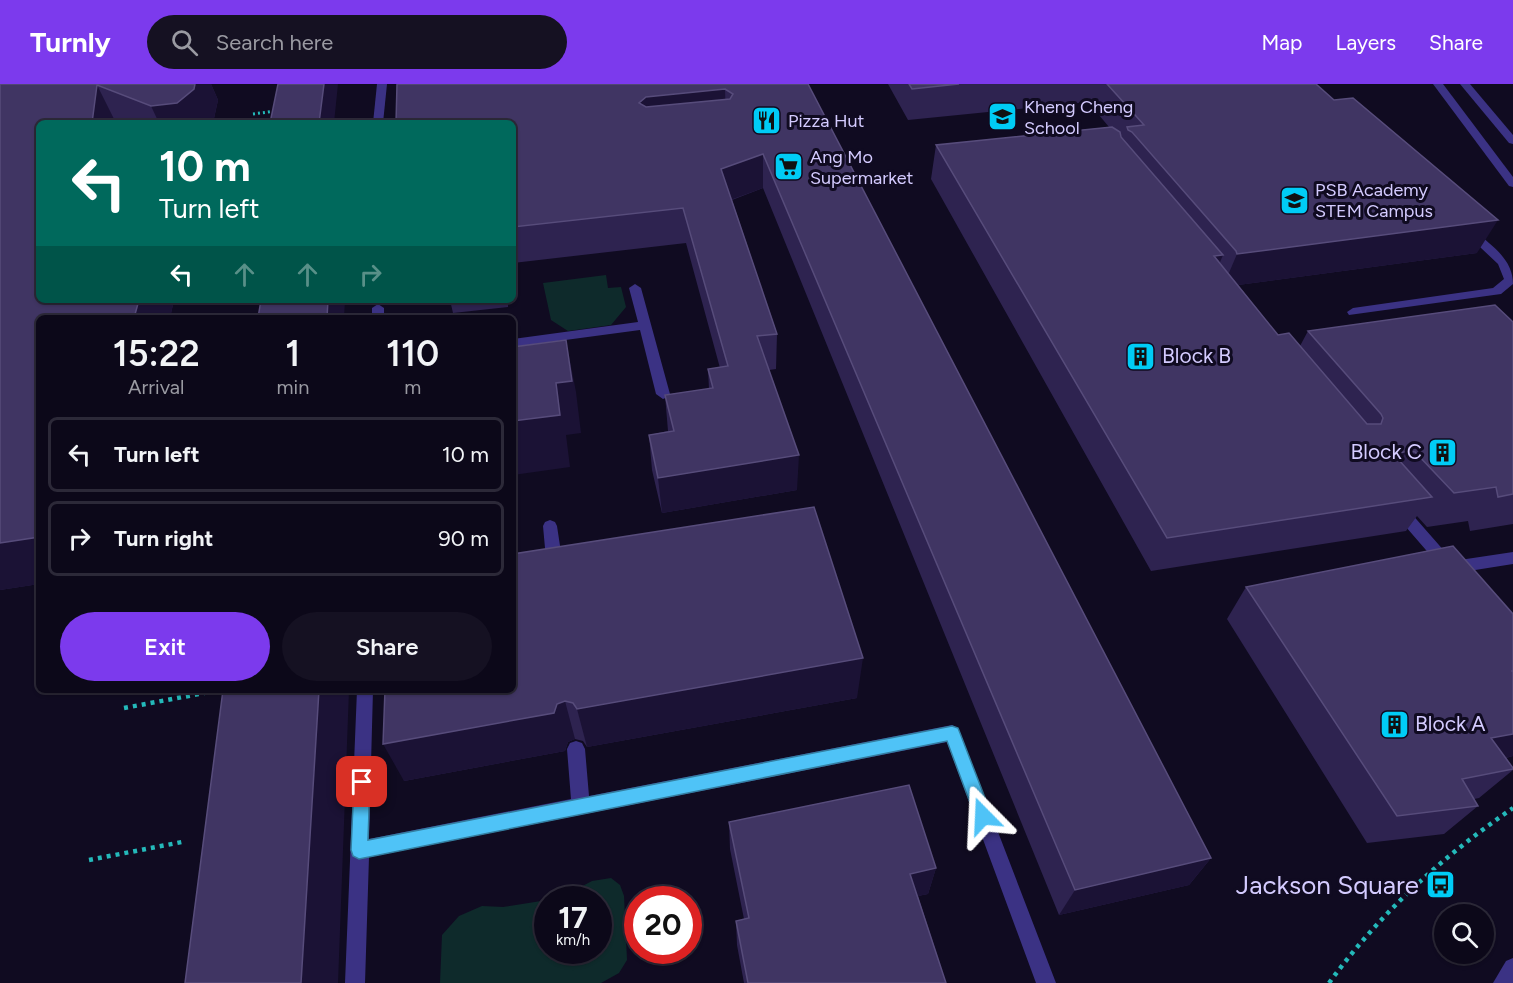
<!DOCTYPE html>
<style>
:root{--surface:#0c0819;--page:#151122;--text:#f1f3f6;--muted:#9a9aa2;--line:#2c2938;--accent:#7c3aed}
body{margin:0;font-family:Figtree,sans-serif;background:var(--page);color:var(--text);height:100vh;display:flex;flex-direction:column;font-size:22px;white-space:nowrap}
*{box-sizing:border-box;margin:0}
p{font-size:20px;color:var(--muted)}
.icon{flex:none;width:33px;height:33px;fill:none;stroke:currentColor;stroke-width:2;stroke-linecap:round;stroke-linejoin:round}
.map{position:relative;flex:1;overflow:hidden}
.details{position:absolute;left:36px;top:231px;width:480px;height:378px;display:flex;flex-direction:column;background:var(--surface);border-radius:9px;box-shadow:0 2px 4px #0004,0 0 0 2px var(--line)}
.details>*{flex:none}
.banner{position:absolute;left:36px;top:36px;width:480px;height:183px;border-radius:9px;box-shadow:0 2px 4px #0004,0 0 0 2px var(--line);background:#00695c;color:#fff;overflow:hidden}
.controls{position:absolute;left:1434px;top:820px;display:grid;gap:12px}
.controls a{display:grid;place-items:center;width:60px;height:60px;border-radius:50%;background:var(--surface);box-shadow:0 2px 4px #0004,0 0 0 2px var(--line);font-size:30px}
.speed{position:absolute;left:534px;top:802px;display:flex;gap:12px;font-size:30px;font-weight:700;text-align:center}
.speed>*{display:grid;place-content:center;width:78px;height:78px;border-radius:50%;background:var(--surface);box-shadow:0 2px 4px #0004,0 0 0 2px var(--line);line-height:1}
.speed small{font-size:15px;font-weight:400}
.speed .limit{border:9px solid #d22;background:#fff;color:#111}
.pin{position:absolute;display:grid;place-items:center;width:51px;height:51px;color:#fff;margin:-26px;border-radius:12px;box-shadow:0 3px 9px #0006}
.me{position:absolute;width:66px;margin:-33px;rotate:339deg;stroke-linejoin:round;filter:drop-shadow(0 0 4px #0008)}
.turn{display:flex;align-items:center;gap:21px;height:126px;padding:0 24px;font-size:27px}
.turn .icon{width:78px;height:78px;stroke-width:2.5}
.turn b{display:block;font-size:42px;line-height:51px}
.lanes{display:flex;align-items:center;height:57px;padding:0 24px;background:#0003;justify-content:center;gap:30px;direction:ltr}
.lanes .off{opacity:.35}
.eta{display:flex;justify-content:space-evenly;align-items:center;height:102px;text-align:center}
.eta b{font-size:36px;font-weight:600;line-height:42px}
.button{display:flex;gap:12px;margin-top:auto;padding:12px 24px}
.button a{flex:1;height:69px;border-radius:36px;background:var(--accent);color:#fff;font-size:24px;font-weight:600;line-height:69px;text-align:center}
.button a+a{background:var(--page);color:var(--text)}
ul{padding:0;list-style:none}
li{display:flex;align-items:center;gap:18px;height:75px;margin:0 12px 9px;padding:0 12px;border:3px solid var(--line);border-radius:9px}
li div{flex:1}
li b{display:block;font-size:22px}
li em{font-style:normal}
header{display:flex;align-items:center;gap:36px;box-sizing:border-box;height:84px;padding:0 30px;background:var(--accent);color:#fff}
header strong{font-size:28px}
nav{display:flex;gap:33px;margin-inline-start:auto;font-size:21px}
.search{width:420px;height:54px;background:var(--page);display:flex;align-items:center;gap:15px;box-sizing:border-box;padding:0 21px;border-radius:33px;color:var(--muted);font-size:22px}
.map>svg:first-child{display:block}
.green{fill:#0e2a2b;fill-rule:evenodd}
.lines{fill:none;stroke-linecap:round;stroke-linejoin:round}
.path-far1{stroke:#24b9ba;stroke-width:3;stroke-dasharray:2 3;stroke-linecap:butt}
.path{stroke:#24b9ba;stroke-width:4.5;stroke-dasharray:4 5;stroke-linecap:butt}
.lane{fill:#3b3284;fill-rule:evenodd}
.street{fill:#3b3284;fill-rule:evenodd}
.wall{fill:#2e2350}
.shaded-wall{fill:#1b1235}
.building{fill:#403563;stroke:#574c7b;stroke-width:1.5;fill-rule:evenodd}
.route{fill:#4fc3f7;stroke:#337fa1;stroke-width:1.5}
.labels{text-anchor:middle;stroke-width:6;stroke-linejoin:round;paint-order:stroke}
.far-poi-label{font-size:18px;fill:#d4cbff;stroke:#100b21;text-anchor:start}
.poi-label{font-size:21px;fill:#d4cbff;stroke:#100b21;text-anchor:start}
.near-poi-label{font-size:26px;fill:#d4cbff;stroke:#100b21;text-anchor:end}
</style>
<header>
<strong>Turnly</strong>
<div class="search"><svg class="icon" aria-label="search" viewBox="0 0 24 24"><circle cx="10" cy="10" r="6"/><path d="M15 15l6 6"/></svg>Search here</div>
<nav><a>Map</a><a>Layers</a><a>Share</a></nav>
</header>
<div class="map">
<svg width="1513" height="899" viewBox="0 0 1513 899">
<rect width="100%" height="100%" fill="#100b21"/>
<g class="green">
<path d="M606,191L608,204L621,203L626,223L611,241L568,247L551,236L543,199Z"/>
<path d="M611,794L620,801L624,812L627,876L619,889L601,899H440L442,851L459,832L482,822L503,823L560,814L592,797ZM548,816H598V867H548Z"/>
</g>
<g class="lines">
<path class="path-far1" d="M253,30L276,27"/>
<g class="path">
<path d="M124,624L215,607"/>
<path d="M89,776L182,758"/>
<path d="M1329,899C1380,829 1442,773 1513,724"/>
</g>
<g class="lane">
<path d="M377,0H387L383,39H373Z"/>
<path d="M1469,144L1473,145C1490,161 1513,174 1513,200L1501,210L1349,231L1347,228L1353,224L1493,204L1504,195L1498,180L1463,147Z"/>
<path d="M635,200L641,204L670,310L668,313L663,315L656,310L640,246L513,263V255L638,238L629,204Z"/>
<path d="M378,220L384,224V234H372V224Z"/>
<path d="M1398,418L1403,420L1453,477L1513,468V480L1450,490L1445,488L1393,428L1391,424L1393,420Z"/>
<path d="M550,436L555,438L557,442L562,475L555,489L542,495L513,500V488L544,481L546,475L543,442L545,438Z"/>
<path d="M357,606H373L369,755L571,715L567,665L570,659L576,657L582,659L585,665L589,712L952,641L958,644L1056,899H1036L947,658L369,773L365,899H345Z"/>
</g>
<g class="street">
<path d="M1433,0H1443L1513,93V103L1509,102Z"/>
<path d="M1460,0H1470L1513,51V60L1509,59Z"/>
<path d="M1513,874V899H1493L1506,877Z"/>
</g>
</g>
<g class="wall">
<path d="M0,0H211L218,16L213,39H39V216H174L170,234H39V500L0,506Z"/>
<path d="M397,0H808L1211,774L1189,801L1059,831L763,104L732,116L777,250L776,285L769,286L797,406L662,429L652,386L649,351L668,347L665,311L709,305L708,285L720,284L686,159L513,179V39Z"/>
<path d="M888,0H1316L1477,169L1238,201L1278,251L1300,262L1308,247L1513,238V440L1470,447L1468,437L1427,443L1417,432L1406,447L1151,487L931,95L936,61L1109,43L1088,18L908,36Z"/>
<path d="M450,216H508V223L453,229Z"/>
<path d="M1246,503L1513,672L1506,674L1513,684V686L1479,714L1474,715L1478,722L1444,750L1367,759L1227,535Z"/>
<path d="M385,606L857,614L587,663L583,657L575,655L568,658L565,667L404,697Z"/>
<path d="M729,738L936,784L928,810L918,812L946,899H744L737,861L736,837L744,835L730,765Z"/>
</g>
<g class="shaded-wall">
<path d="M195,0H211L218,16L213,39H159L151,22Z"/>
<path d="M324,0H338L334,39H319Z"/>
<path d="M97,1L116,39H92Z"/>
<path d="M725,5L726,39L649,47L639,19L646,13Z"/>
<path d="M763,70V104L722,119L721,85Z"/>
<path d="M1498,136L1477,169L1223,203L1237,170Z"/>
<path d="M1223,171L1209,205L1214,172Z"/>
<path d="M139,216H174L170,234H134Z"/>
<path d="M328,216H345L344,234H327Z"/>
<path d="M566,256L576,308L581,349L566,351L570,383L513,391L515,412H513V337L556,299Z"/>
<path d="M1407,367L1384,401L1400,369Z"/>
<path d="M799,371L797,406L662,429L658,394Z"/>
<path d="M39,453V500L0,506V459Z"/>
<path d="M863,574L857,614L587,663L577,625Z"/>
<path d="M319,606H349L338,899H301Z"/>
<path d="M565,617L575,655L568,658L565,667L404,697L383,660Z"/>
<path d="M1513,650V672L1458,684L1491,654Z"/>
<path d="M1211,774L1189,801L1059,831L1075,806Z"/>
<path d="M936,784L928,810L903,815L910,790Z"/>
</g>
<g class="building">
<path d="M0,0H195L194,5L177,19L151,22L97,1L92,39H39V216H139L134,234H39V453L0,459Z"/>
<path d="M278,0H324L319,39H270Z"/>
<path d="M397,0H808L1211,774L1075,806L763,70L721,85L777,250L757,252L799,371L658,394L649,351L674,347L665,311L713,304L708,285L728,282L683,124L513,143V39H396ZM725,5L733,10L730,15L646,23L639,19L646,13Z"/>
<path d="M909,0H959L912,5Z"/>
<path d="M1107,0H1316L1334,16L1353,14L1498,136L1237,170L1236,167L1132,48L1128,46L1127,43L1144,41Z"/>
<path d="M1112,43L1120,48L1121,53L1223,171L1214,172L1278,251L1289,249L1367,340H1381L1383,334L1381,330L1308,247L1495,221L1513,238V410L1498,413L1496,403L1454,409L1415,368L1407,367L1400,369L1398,375L1432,413L1167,454L936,61Z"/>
<path d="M261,216H328L327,234H258Z"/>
<path d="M566,256L572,297L556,299L560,331L513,337V263Z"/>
<path d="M814,423L863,574L577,625L573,619L565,617L557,620L554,629L383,660L385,606H513V470Z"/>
<path d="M1453,462L1513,530V586L1512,587L1513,588V650L1491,654L1513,684V685L1462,695L1478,722L1397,732L1246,503Z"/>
<path d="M223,606H319L301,899H185Z"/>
<path d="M909,701L936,784L910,790L946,899H748L736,837L749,834L729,738Z"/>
</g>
<path class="route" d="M952,642L958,644L960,649L992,732L989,738L983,740L977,738L975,732L947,657L359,775L353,772L351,766L354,698L356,692L362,690L368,692L370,698L368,756Z"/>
<defs>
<symbol id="school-square" viewBox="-11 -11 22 22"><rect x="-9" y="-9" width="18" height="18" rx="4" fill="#00ccf6" stroke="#100b21"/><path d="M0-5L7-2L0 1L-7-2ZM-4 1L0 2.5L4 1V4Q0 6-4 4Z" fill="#111"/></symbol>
<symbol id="restaurant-square" viewBox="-11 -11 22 22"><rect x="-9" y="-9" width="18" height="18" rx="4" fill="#00ccf6" stroke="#100b21"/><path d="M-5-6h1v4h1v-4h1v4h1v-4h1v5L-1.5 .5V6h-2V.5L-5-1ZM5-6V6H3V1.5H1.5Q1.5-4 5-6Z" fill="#111"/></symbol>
<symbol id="supermarket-square" viewBox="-11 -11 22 22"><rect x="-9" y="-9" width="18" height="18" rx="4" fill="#00ccf6" stroke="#100b21"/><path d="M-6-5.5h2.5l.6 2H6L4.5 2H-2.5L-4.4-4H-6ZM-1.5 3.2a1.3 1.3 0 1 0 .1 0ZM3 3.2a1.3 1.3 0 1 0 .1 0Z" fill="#111"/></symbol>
<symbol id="building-square" viewBox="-11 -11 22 22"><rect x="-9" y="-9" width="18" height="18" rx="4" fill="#00ccf6" stroke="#100b21"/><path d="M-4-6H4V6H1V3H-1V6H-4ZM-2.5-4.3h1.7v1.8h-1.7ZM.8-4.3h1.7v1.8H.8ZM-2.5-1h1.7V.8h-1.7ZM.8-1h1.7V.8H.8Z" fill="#111"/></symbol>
<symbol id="bus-square" viewBox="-11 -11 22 22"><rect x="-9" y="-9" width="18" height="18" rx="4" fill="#00ccf6" stroke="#100b21"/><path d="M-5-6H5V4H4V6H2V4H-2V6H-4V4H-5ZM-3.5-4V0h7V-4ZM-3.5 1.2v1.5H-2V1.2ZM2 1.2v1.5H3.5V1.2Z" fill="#111"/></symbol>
</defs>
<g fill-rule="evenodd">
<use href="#school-square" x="986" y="16" width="33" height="33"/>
<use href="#restaurant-square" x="750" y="20" width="33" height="33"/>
<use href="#supermarket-square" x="772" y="66" width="33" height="33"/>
<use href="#school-square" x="1278" y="100" width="33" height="33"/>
<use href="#building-square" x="1124" y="256" width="33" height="33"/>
<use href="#building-square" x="1426" y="352" width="33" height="33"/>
<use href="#building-square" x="1378" y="624" width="33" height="33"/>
<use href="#bus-square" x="1424" y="784" width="33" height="33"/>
</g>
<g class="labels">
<g class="far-poi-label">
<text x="1024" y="29">Kheng Cheng<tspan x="1024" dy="21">School</tspan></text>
<text x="788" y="43">Pizza Hut</text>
<text x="810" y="79">Ang Mo<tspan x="810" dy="21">Supermarket</tspan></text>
<text x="1315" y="112">PSB Academy<tspan x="1315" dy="21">STEM Campus</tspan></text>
</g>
<g class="poi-label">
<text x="1162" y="279">Block B</text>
<text x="1422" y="375" text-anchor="end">Block C</text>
<text x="1415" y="647">Block A</text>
</g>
<g class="near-poi-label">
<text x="1419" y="810">Jackson Square</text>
</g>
</g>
</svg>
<div class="controls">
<a><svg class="icon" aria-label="search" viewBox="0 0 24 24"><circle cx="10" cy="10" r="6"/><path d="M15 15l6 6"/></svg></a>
</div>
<div class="speed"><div>17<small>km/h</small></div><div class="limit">20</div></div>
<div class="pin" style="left:362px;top:698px;background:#d93025"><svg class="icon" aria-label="arrive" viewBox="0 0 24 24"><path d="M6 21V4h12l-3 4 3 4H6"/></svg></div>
<svg class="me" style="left:983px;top:732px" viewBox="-20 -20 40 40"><path d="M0-17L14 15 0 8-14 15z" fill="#4fc3f7" stroke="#fff" stroke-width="4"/></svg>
<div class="banner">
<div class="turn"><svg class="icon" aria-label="left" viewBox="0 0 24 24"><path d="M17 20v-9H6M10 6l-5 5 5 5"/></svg><div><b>10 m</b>Turn left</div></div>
<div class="lanes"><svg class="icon" aria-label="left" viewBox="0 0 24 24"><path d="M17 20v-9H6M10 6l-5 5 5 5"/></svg><svg class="icon off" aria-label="ahead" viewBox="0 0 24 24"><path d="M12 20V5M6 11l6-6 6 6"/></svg><svg class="icon off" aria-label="ahead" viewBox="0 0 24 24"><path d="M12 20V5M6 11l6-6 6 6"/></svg><svg class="icon off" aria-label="right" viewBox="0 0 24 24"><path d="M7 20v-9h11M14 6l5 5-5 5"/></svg></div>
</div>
<section class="details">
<div class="eta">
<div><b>15:22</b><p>Arrival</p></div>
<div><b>1</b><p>min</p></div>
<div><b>110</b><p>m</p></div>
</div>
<ul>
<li><svg class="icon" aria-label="left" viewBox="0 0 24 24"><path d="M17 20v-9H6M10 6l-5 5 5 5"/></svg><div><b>Turn left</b></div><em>10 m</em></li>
<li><svg class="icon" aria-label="right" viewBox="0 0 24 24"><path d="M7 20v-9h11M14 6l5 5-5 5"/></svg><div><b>Turn right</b></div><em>90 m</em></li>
</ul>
<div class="button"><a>Exit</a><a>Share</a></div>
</section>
</div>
